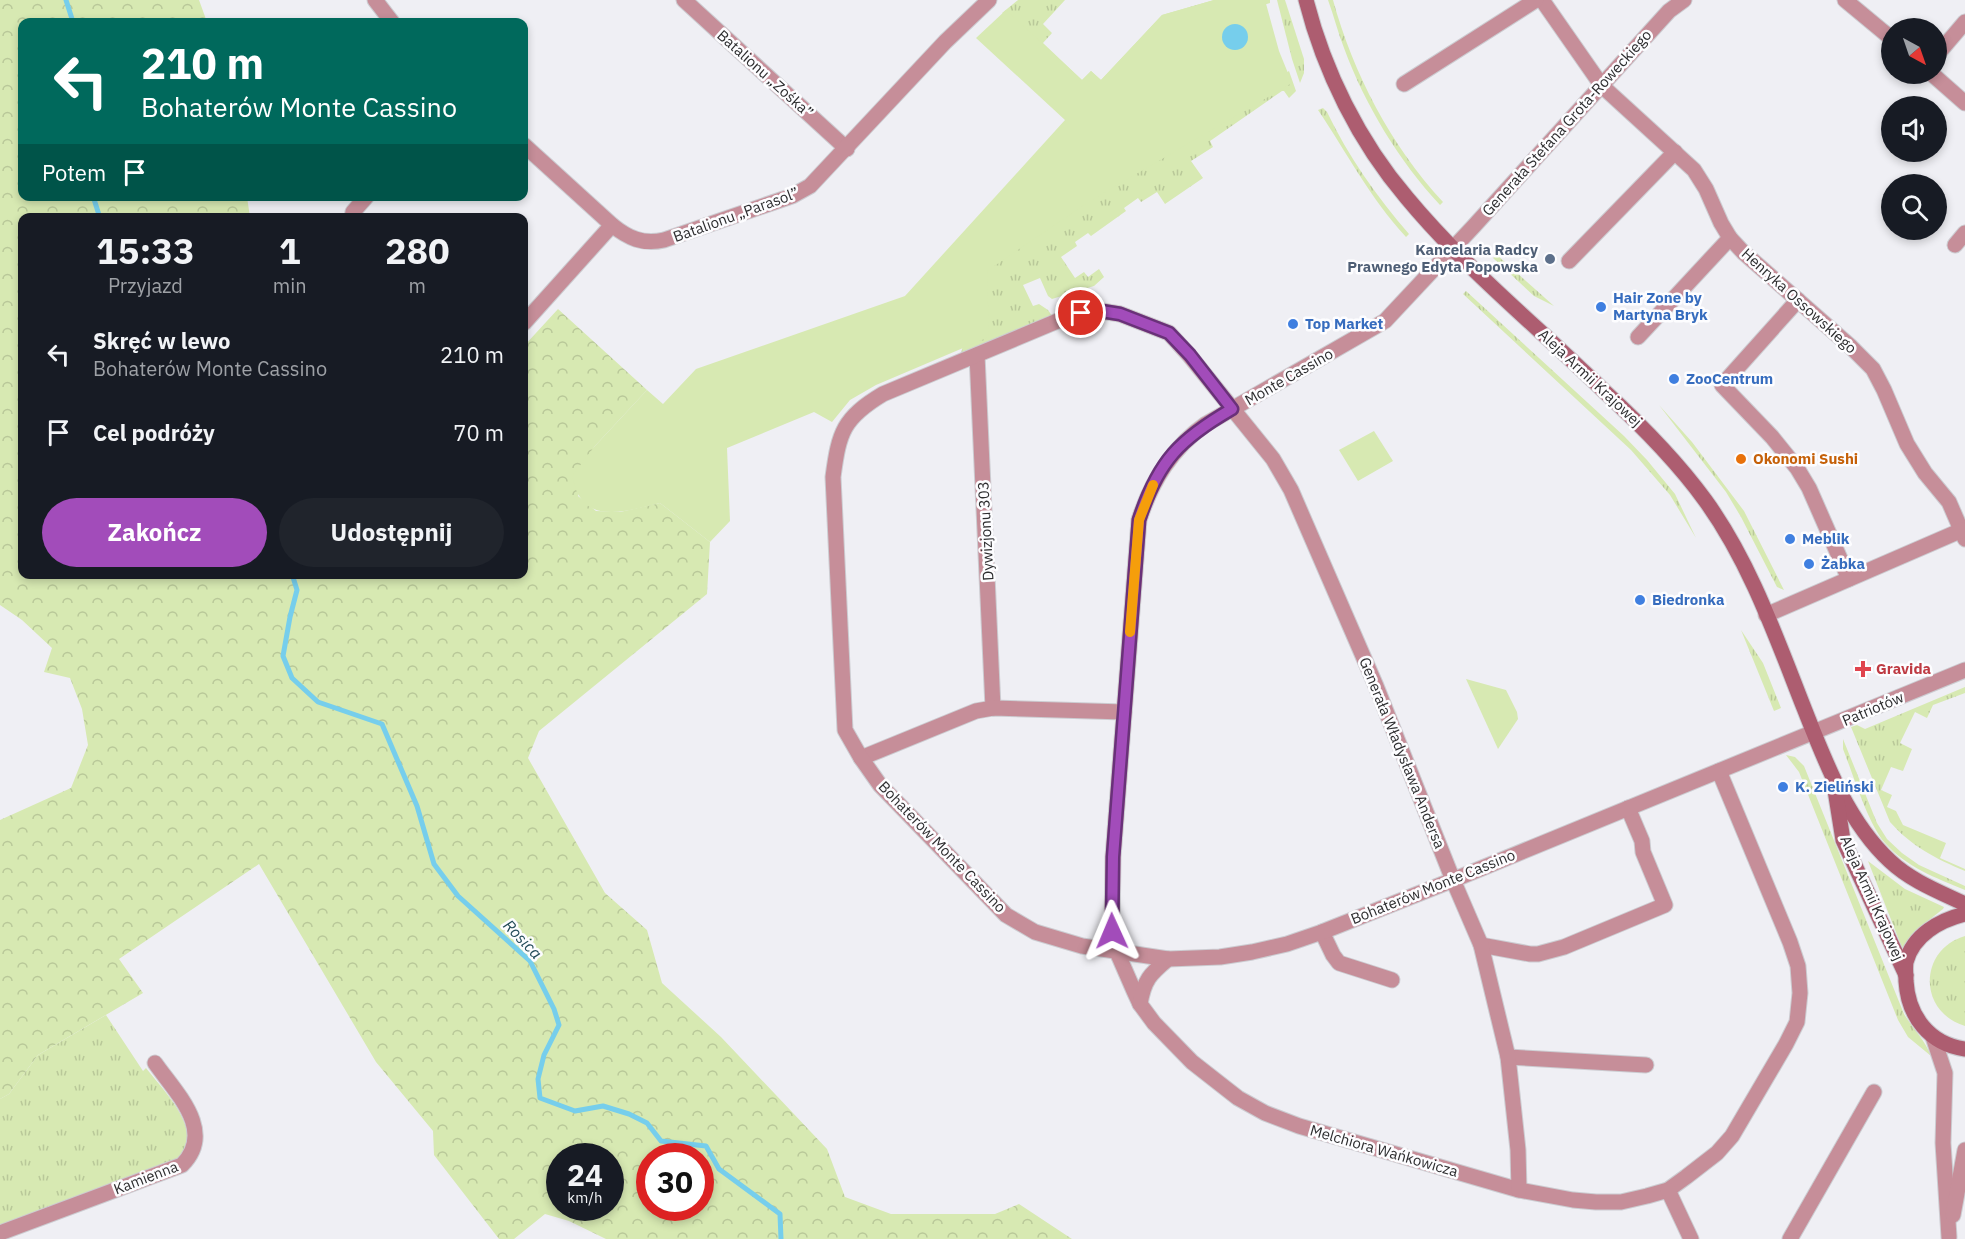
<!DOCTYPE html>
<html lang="pl">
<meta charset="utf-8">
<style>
:root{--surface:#171b24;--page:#20242c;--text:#f1f3f6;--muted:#9ea1a6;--accent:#a24cba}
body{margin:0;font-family:"IBM Plex Sans",sans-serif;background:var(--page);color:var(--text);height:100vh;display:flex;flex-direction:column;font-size:22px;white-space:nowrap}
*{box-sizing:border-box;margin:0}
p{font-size:20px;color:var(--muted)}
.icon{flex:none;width:33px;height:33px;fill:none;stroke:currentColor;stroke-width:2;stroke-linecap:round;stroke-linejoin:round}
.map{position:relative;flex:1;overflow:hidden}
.panel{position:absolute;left:18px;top:213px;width:510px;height:366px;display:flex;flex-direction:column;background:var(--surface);border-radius:12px;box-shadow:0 3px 9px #0003}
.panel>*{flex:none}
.hud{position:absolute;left:18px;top:18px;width:510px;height:183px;border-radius:12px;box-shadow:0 3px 9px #0003;background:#00695c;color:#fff;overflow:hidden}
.needle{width:39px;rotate:140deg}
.fabs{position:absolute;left:1881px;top:18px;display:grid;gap:12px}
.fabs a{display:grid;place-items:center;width:66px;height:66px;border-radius:50%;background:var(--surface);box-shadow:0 3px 9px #0003;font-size:30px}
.speed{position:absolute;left:546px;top:1143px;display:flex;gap:12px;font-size:30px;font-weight:700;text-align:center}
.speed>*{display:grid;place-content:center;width:78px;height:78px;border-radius:50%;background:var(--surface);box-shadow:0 3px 9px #0003;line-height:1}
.speed small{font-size:15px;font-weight:400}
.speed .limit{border:9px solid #d22;background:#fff;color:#111}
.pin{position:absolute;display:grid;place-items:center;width:51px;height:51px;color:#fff;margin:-26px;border:3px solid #fff;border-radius:50%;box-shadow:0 2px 6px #0007}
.me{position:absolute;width:66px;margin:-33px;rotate:359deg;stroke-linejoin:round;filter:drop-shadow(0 0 4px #0008)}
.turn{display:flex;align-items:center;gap:21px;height:126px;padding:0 24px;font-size:27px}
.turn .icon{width:78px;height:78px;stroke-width:2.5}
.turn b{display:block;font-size:42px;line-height:51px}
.then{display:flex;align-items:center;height:57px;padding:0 24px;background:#0003;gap:12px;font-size:22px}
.eta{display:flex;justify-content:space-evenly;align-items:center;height:102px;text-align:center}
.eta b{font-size:36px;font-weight:700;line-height:42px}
.primary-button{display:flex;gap:12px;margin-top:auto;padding:12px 24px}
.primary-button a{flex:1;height:69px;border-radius:36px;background:var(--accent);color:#fff;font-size:24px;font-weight:700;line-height:69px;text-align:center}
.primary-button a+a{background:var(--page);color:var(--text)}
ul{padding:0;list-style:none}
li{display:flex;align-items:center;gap:18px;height:78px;padding:0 24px}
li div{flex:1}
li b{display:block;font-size:22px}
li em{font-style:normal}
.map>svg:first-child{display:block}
.grass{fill:url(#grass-tufts)}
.forest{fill:url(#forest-crowns);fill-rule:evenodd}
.park{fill:#d7e9b2}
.water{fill:#76ceec}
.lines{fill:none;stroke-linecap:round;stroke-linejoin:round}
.stream{stroke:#76ceec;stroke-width:5}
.street-casing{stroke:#ccccd1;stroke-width:17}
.secondary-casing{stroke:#ccccd1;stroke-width:17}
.street{stroke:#c68e99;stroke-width:15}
.secondary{stroke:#ad5d70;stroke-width:15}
.route-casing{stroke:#693179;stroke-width:15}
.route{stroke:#a24cba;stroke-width:10}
.slow{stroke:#f59e0b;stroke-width:10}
.service-dot{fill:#5c6f8a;stroke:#fdfdff;stroke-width:2}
.shop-dot{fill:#3f7fe0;stroke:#fdfdff;stroke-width:2}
.food-dot{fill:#e8710a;stroke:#fdfdff;stroke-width:2}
.health-dot{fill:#e0444e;stroke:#fdfdff;stroke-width:2}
.labels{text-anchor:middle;stroke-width:5;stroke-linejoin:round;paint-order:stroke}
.street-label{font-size:15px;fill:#2d2d2f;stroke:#fdfdff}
.service-label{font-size:15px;font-weight:bold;fill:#4e5e75;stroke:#fdfdff;text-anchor:end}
.shop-label{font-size:15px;font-weight:bold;fill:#366cbe;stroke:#fdfdff;text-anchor:start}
.food-label{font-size:15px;font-weight:bold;fill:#c56008;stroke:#fdfdff;text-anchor:start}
.health-label{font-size:15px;font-weight:bold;fill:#be3a42;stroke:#fdfdff;text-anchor:start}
.water-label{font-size:16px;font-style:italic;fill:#244c59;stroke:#fdfdff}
</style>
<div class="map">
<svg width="1965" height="1239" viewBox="0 0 1965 1239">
<defs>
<pattern id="grass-tufts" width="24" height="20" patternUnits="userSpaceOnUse" patternTransform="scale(1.5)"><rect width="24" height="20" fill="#d7e9b2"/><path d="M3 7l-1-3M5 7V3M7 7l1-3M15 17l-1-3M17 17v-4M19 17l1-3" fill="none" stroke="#b9c899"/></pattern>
<pattern id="forest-crowns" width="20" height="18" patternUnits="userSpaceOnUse" patternTransform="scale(1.5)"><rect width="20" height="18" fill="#d7e9b2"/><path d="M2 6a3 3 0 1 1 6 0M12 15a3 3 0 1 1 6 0" fill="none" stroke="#b9c899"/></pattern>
</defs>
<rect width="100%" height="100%" fill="#efeff4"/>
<g class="grass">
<path d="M1018,0H1065L1043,24L1052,33L1043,43L1082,80L1091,71L1101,80L1162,15L1214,0H1270V3L1159,38L1098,105L1002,13Z"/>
<path d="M1277,0H1285L1304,59V73L1300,83L1292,59Z"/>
<path d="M1328,0H1333C1353,73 1391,146 1443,202L1440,205C1399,161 1365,105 1344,48C1338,33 1334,16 1328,0Z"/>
<path d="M1289,71L1296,91L1289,98L1284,91H1282L1210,141L1213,147L1191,161L1203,178L1165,204L1157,192L1141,202L1138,198L1124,208L1126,211L1091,236L1088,233L1075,242L1077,246L1061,257L1075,278L1084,272L1088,277L1099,269L1104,277L1094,286L1052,299L1048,296L1040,278L1023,285L1033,306L1039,304L1048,310L1052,316L961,354L978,273Z"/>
<path d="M1323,108L1327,112C1348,156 1377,197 1409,234L1406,237C1370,198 1347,153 1318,110Z"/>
<path d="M1497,255L1554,306L1534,296L1493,258Z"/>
<path d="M1466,291L1624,436L1647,460L1675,494L1696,538L1670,495L1631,450L1463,294Z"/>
<path d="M1659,405L1692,442L1744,511L1784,590L1777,587L1741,517L1726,492Z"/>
<path d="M1741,630L1763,663L1781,708L1774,711Z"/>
<path d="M1965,687V693L1933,705L1927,718L1915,712L1900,743L1912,749L1903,771L1891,767L1881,790L1892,795L1887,807L1896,811L1903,825L1946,843L1940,858L1965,869V871C1936,859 1911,846 1890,822L1851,727L1857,725L1865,729Z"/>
<path d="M1843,739L1877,823L1887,839L1902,853L1919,865L1965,886V890C1936,878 1906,867 1885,843C1868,824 1853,774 1843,749Z"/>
<path d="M1786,755L1795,757L1804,766L1904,1014C1913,1029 1925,1040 1931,1056L1908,1037L1898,1020L1799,772Z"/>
<path d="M1868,861L1905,889L1944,907L1943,909L1915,931L1906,948H1903L1901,945Z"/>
<path d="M1965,936V1026C1918,1012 1918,950 1965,936Z"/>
<path d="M106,1015L143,1071L146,1068C164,1091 190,1116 189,1147L174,1164L0,1228V1099L9,1094L38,1055Z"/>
</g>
<path class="forest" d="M0,0H199L207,22H22V196L247,197L250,217L22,218V574H524V346L558,309L647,390L594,447L578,496L596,511L620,512L660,503L710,542L707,594L539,731L528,758L605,893L647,930L662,983L721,1037L827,1149L845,1197L891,1214H995L1019,1204L1072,1239H606L569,1221L545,1214L514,1239H499L434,1155L433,1131L376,1062L259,864L119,959L143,993L38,1055L9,1094L0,1099V820L71,788L88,745L82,709L70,678L44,672L52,648L22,620L0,605ZM560,1156H610V1208H560ZM650,1156H700V1208H650Z"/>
<g class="park">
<path d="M1214,0H1265L1279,51L1292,83L1090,201L987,271L989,337L876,385L850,400L832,422L814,412L727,448L730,521L710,542L660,503C634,509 594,524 578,494C575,489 574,482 572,476L594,447L647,390L663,404L696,369L905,296L1065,120L976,38L1006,10L1082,80L1091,71L1101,80L1162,15Z"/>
<path d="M1374,431L1393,461L1358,481L1339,450Z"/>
<path d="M1466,679L1506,690L1517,712L1518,719L1498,749Z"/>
</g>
<circle class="water" cx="1235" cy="37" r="13"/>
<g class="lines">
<g class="stream">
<path d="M66,0L73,22"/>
<path d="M93,196L100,218"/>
<path d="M292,574L297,590L290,617L283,656L292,678L318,702L382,724L417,806L434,864L458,896L530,961L554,1009L559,1025L544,1055L538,1079L540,1098L575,1111L603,1106L629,1114L647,1123L661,1141L706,1146L719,1169L780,1214L781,1239"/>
</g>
<defs>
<g id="street">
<path d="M375,0L392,22"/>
<path d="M684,0L847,149"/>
<path d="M1542,0L1602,86L1694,170L1706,189L1721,223L1730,238L1743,252L1851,347L1873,369L1884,390L1907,444L1925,473L1949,502L1965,539"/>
<path d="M1684,0L1669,11L1474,226L1385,321L1206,424C1172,448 1152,480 1139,520L1113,857L1112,931L1117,952L1134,991L1140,1004L1154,1023L1192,1062L1238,1098L1265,1113L1299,1126L1519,1190L1573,1200L1596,1202H1621L1647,1196L1668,1190L1686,1177L1717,1153L1732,1136L1786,1044L1797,1022L1800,993L1798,966L1790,942L1719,771"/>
<path d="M1845,0L1892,39"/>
<path d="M1936,56L1965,22"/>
<path d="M1932,74L1965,103"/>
<path d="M1404,84L1536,0"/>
<path d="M524,145L612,225C628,238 643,245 664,240L792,196L810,186L945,42L989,0"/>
<path d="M352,218L353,212L367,196"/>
<path d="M1955,245L1965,233"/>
<path d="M1569,261L1675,152"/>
<path d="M1798,300L1722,385L1772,437L1797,468L1809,488L1849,579"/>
<path d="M524,323L612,225"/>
<path d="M1638,337L1730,238"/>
<path d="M977,355L993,708"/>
<path d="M1766,615L1962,530"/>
<path d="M861,758L976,711L993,708L1124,712"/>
<path d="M1322,932L1333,955L1339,963L1392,980"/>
<path d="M1481,945L1530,954H1538L1564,947L1665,905L1643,852L1642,841L1628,808"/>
<path d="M1140,1004C1144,980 1150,974 1168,959"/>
<path d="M1933,1037L1945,1073L1943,1143L1949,1237"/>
<path d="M1508,1057L1646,1065"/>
<path d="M1519,1190L1518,1150L1508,1057L1481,945L1453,880L1376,686L1291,490L1273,459L1189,355L1169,333L1120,314L1095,310L1067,317L883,394C843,418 839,432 833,477L845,730L861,758L880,785L1006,915L1035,932L1082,946L1168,959L1220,957L1252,952L1287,944L1322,932L1453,880L1965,670"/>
<path d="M1668,1190L1691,1239"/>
<path d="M1953,1215L1965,1150"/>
<path d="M0,1233L182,1165C216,1131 176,1093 155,1063"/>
<path d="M1790,1239L1874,1092"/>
</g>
<g id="secondary">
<path d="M1306,0C1324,71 1359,142 1407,198C1466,269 1538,327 1604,391C1641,425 1676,460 1705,500C1750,562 1776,637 1804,708C1825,761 1847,821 1890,861C1911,881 1940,892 1965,904"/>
<path d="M1835,790L1843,840L1906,975"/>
<path d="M1965,914C1940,920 1913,935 1906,962C1905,968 1906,975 1906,981C1908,1016 1929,1044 1965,1049"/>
</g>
</defs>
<use href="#street" class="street-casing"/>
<use href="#secondary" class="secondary-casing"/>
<use href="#street" class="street"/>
<use href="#secondary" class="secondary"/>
</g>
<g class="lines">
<defs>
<path id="route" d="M1081,313L1095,310L1120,314L1169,333L1190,355L1232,409C1180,439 1158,461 1139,520L1113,857L1112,931"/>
</defs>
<use href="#route" class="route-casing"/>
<use href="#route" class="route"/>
<path class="slow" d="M1130,632L1139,520L1153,485"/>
</g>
<circle class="service-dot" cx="1550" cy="259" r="6"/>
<g class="shop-dot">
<circle cx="1601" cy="307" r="6"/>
<circle cx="1293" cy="324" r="6"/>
<circle cx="1674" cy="379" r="6"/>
<circle cx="1790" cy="539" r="6"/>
<circle cx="1809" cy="564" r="6"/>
<circle cx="1640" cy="600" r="6"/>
<circle cx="1783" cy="787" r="6"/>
</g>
<circle class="food-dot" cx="1741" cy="459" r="6"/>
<path class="health-dot" d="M1860 660h6v6h6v6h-6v6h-6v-6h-6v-6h6z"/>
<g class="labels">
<g class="street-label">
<text transform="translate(765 74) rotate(42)" y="5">Batalionu „Zośka”</text>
<text transform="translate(1567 123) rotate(-48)" y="5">Generała Stefana Grota-Roweckiego</text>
<text transform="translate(736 215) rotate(-20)" y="5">Batalionu „Parasol”</text>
<text transform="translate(1799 301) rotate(42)" y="5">Henryka Ossowskiego</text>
<text transform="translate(1289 377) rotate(-30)" y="5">Monte Cassino</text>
<text transform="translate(1590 378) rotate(43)" y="5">Aleja Armii Krajowej</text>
<text transform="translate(986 531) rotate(-93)" y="5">Dywizjonu 303</text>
<text transform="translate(1873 709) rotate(-23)" y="5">Patriotów</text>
<text transform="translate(1402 753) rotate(68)" y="5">Generała Władysława Andersa</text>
<text transform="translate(942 847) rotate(46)" y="5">Bohaterów Monte Cassino</text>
<text transform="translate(1433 887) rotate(-22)" y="5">Bohaterów Monte Cassino</text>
<text transform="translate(1872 898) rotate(66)" y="5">Aleja Armii Krajowej</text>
<text transform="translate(1384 1151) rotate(16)" y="5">Melchiora Wańkowicza</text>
<text transform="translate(146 1178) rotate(-21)" y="5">Kamienna</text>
</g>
<g class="service-label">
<text x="1538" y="255">Kancelaria Radcy<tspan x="1538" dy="17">Prawnego Edyta Popowska</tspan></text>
</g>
<g class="shop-label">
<text x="1613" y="303">Hair Zone by<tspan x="1613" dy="17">Martyna Bryk</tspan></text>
<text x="1305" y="329">Top Market</text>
<text x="1686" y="384">ZooCentrum</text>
<text x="1802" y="544">Meblik</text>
<text x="1821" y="569">Żabka</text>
<text x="1652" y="605">Biedronka</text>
<text x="1795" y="792">K. Zieliński</text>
</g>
<g class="food-label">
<text x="1753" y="464">Okonomi Sushi</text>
</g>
<g class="health-label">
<text x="1876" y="674">Gravida</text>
</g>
<g class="water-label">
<text transform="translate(523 939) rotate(46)" y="6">Rosica</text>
</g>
</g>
</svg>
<div class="fabs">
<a><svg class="needle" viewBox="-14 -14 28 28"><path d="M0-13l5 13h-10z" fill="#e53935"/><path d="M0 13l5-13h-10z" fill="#9ea1a6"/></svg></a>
<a><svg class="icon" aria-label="sound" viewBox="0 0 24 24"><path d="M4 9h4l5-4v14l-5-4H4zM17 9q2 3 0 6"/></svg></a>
<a><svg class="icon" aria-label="search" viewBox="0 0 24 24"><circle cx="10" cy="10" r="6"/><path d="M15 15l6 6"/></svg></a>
</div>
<div class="speed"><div>24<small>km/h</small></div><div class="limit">30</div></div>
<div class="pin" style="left:1081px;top:313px;background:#d93025"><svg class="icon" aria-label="arrive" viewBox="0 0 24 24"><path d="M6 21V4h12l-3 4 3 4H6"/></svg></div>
<svg class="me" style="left:1112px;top:931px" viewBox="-20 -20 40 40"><path d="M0-17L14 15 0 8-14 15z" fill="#a24cba" stroke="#fff" stroke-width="4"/></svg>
<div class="hud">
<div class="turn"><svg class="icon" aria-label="left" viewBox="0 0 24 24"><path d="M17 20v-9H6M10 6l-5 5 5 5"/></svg><div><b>210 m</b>Bohaterów Monte Cassino</div></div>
<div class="then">Potem<svg class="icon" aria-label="arrive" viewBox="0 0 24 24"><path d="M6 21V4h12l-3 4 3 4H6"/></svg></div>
</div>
<section class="panel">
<div class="eta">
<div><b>15:33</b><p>Przyjazd</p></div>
<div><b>1</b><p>min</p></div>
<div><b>280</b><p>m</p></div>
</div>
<ul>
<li><svg class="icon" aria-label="left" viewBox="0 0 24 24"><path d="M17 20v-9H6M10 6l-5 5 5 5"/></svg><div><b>Skręć w lewo</b><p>Bohaterów Monte Cassino</p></div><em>210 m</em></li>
<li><svg class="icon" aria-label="arrive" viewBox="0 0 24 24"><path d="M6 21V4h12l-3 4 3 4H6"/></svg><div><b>Cel podróży</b></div><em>70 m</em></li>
</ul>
<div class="primary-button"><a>Zakończ</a><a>Udostępnij</a></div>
</section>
</div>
